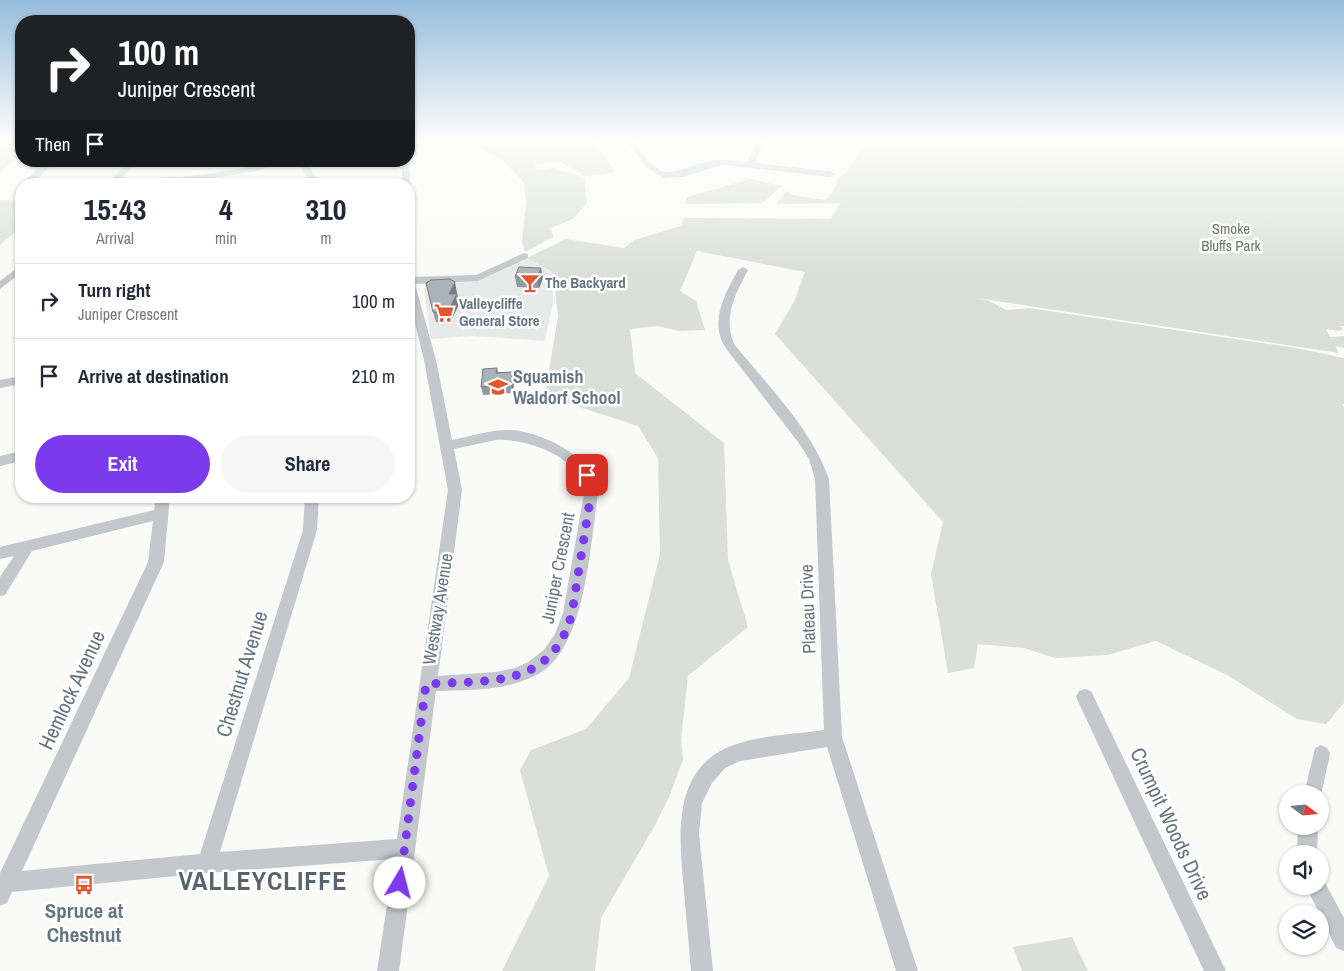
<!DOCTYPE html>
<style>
:root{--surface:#fff;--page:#f6f6f7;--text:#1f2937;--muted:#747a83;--line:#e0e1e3;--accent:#7c3aed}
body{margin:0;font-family:"Archivo Narrow",sans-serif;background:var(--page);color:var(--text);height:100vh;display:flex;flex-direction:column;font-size:19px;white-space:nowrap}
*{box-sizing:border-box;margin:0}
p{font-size:16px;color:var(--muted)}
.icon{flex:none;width:28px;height:28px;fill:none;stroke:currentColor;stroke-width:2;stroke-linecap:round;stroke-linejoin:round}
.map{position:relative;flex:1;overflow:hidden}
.drawer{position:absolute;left:15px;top:178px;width:400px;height:325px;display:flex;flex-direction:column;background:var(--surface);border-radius:20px;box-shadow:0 1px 4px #0004}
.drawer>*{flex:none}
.hud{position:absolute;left:15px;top:15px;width:400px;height:152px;border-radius:20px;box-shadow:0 1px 4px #0004;background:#202124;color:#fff;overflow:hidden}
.needle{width:32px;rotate:106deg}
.tools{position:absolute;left:1279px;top:785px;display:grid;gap:10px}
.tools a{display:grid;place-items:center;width:50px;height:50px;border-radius:50%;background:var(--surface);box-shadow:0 1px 4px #0004;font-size:25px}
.pin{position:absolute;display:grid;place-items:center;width:42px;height:42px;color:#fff;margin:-21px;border-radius:10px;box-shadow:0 2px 8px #0006}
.me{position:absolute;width:55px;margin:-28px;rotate:8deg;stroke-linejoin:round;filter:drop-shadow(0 0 4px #0008)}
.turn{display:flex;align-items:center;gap:18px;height:105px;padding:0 20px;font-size:22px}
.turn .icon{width:65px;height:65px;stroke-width:2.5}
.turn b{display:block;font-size:35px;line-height:42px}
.then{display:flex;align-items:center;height:48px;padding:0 20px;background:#0003;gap:10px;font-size:19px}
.eta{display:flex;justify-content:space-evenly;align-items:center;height:85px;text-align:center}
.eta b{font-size:30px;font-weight:800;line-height:35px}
.button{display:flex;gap:10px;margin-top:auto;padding:10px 20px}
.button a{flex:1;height:58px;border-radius:30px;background:var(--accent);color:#fff;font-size:20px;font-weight:800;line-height:58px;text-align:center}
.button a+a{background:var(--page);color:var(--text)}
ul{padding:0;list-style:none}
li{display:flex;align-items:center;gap:15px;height:75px;padding:0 20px;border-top:1px solid var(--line)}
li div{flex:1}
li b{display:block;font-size:19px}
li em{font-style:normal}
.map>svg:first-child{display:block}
.built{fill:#e8e9e9}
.green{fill:#dadfd7}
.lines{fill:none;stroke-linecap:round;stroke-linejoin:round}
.minor{fill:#c3c8cc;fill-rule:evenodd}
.wall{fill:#929a9f}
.shaded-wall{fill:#777d82}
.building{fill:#aab3b9;stroke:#777d82}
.route{stroke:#7c3aed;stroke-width:9;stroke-dasharray:0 16.2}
.labels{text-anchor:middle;stroke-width:5;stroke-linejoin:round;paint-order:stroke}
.far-park-label{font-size:15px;fill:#687a64;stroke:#fff}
.far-poi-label{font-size:15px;font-weight:bold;fill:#657683;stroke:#fff;text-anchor:start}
.poi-label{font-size:18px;font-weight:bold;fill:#657683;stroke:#fff;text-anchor:start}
.street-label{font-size:18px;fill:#657683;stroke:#fff}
.near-street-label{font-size:21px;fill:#657683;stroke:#fff}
.near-poi-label{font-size:21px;font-weight:bold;fill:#657683;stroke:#fff}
.near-district-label{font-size:26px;font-weight:bold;letter-spacing:1px;fill:#57646e;stroke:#fff}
</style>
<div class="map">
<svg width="1344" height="971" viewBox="0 0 1344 971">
<rect width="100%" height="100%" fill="#fafaf8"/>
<path class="built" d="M527,258L553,272V303L545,341L472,336L431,339L424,288L488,277Z"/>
<g class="green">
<path d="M0,139H21V155L0,172Z"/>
<path d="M463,139H593L615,171L603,175L584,176L559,161L535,164L536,170L552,168L584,177L587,203L573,219L551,228L553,237L525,252L522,242L526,202L524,182L502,160Z"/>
<path d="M869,139H1344V326H1340L1343,329L1340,331L1326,329L1330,337L1344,336V348L1335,346L1339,353L977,298L989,301L1006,310L1029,308L1296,348L1344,358V404H1342L1344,408V703L1326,724L1297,719L1227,675L1156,641L1107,655L1055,658L1024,648L978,644L974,668L948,673L931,574L943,522L775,334L795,300L805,272L697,251L680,291L696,301L705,330L679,331L657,326L630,329L635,373L724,443L728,560L748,627L688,676L681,740L683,759L670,795L654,827L601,918L595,971H502L549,876L520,770L531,750L586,729L629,678L660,554L658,458L638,426L545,396L558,316L553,272L527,258L566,239L624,248L634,240L681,226L684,218L831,219L841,203L776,204L787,191L792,195L826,200L837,185V178L846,173Z"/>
<path d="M750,179L782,186L762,203L685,204L687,197Z"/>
<path d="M0,200L21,201V227L0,245Z"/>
<path d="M1072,937L1088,971H1022L1013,947Z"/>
</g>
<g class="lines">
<g class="minor">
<path d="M624,139H632C668,191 667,168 716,160C726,159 736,161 747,162L757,139H765L755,163L830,171L834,174L830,177L723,165L682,177L664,178L647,168Z"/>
<path d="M409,159L410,184L409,186V184H402V161H409Z"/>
<path d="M47,161H56L38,178L111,179L130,161H139L121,179C156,179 191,177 226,171C248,168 269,161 291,161L256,171L192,181L128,184L27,182V178Z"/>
<path d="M298,161H306L320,184H311Z"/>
<path d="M524,253L528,254V258L478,281L415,284L436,360L452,440C471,436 492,429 512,430C544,433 597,458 598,494C590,544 586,646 540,673C509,691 470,690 436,691L399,971H377L394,859L207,873L12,892L7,903L0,906V873L148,562L153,521L32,551L5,595L0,596V577L14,556L0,559V547L154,510L156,496H170L164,562L22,871L200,854L303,530L305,496H319L317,530L220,852L397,839L448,490L424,360L409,299V277L476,275ZM496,440C527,438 584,458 584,494L563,613L555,634L544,650L528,662L515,668L496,672L438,676L462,490L454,449Z"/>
<path d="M21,265V273L0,289V281Z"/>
<path d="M743,267L748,270C735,295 723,316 734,344C768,386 811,428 829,479L842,737L918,971H896L827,747L740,761L725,768L712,783L702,803L699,834L713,971H691C689,944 686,918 684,891C679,837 670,765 737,744C763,735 797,734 824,730L815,479L809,459L798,442L725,347C709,321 725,294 738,270Z"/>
<path d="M21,376V384L0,388V380Z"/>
<path d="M21,451V461L0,466V456Z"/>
<path d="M1085,689L1091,691L1226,971H1204L1076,697L1079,691Z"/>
<path d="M1321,745L1327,748L1330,754L1320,800V794H1304L1315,748Z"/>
<path d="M1298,826H1318L1317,854H1297Z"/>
<path d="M1320,877L1323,879L1344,918V951L1336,948L1306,886H1320Z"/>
</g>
</g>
<g class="wall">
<path d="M515,277L543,278L539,288L517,287Z"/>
<path d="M457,293V294L459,304L450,323L436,322L433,312Z"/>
<path d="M497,368L498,372H512L514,379L513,393L483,395L481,387Z"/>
</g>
<g class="shaded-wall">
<path d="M541,268L543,278L539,288L537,278Z"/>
<path d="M455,282L459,304L450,323L447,313L449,294Z"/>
<path d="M512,372L514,379L513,393L511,385Z"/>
</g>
<g class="building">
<path d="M519,267L541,268L537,278L515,277Z"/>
<path d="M450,279L455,282L449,294H457L447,313L433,312L426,283L431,280Z"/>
<path d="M497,368L496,373L512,372L511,385L481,387L483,369Z"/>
</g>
<linearGradient id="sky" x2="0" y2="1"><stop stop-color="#96bcdc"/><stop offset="0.51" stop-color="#fdfdfc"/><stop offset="1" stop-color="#fdfdfc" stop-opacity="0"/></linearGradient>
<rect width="1344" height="275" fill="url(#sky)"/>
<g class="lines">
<path class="route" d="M400,883L426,684C490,680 552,689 572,613L591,494V484L587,475"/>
</g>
<defs>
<symbol id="bar-bare" viewBox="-9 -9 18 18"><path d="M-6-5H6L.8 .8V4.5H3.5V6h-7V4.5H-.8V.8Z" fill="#e4572e" stroke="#fff" stroke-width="2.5" paint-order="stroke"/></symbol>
<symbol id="supermarket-bare" viewBox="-9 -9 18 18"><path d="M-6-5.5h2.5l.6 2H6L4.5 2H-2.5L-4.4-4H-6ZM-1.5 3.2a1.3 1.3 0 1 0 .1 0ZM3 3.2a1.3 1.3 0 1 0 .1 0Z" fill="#e4572e" stroke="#fff" stroke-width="2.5" paint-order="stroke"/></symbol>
<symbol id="school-bare" viewBox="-9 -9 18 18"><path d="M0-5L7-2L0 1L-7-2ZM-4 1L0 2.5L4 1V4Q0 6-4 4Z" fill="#e4572e" stroke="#fff" stroke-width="2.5" paint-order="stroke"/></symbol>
<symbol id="bus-bare" viewBox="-9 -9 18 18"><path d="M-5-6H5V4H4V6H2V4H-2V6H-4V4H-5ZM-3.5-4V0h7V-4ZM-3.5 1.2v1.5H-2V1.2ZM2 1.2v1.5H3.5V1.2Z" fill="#e4572e" stroke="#fff" stroke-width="2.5" paint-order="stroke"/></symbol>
</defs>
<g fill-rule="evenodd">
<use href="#bar-bare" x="516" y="269" width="28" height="28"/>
<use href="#supermarket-bare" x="430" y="299" width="28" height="28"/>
<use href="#school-bare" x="484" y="373" width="28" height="28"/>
<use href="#bus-bare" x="70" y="871" width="28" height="28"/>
</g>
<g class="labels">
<g class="far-park-label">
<text x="1231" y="234">Smoke<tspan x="1231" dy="17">Bluffs Park</tspan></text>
</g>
<g class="far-poi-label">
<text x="545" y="288">The Backyard</text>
<text x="459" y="309">Valleycliffe<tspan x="459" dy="17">General Store</tspan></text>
</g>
<g class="poi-label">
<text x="513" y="383">Squamish<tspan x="513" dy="21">Waldorf School</tspan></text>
</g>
<g class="street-label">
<text transform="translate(558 568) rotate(-79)" y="6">Juniper Crescent</text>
<text transform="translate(438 609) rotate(-81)" y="6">Westway Avenue</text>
<text transform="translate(808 609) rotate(-92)" y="6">Plateau Drive</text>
</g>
<g class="near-street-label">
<text transform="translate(242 674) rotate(-73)" y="7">Chestnut Avenue</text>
<text transform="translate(72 690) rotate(-65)" y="7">Hemlock Avenue</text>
<text transform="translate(1171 824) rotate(65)" y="7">Crumpit Woods Drive</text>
</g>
<g class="near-poi-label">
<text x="84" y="918">Spruce at<tspan x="84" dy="24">Chestnut</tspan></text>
</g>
<g class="near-district-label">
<text x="263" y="890">VALLEYCLIFFE</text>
</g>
</g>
</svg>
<div class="tools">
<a><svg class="needle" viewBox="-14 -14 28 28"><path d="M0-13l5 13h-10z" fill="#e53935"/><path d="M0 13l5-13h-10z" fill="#747a83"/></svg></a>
<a><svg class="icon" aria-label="sound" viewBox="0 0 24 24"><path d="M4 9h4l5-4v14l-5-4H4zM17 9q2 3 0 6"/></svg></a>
<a><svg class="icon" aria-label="layers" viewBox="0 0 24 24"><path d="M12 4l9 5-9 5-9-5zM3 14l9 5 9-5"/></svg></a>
</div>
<div class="pin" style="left:587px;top:475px;background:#d93025"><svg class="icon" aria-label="arrive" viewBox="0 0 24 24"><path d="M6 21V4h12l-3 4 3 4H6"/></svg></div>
<svg class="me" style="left:400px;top:883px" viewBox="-20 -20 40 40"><circle r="19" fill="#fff"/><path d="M0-13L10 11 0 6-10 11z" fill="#7c3aed"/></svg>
<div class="hud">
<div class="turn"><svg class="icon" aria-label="right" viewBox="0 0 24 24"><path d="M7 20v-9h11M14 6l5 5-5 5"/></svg><div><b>100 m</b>Juniper Crescent</div></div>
<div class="then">Then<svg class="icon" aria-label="arrive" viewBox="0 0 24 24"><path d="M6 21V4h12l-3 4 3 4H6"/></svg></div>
</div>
<section class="drawer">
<div class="eta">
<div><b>15:43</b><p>Arrival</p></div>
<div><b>4</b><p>min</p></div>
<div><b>310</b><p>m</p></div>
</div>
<ul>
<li><svg class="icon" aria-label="right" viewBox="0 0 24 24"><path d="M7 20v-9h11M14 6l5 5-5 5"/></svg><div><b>Turn right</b><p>Juniper Crescent</p></div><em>100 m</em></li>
<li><svg class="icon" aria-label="arrive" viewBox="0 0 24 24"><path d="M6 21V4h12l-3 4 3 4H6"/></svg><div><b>Arrive at destination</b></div><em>210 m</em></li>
</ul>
<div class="button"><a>Exit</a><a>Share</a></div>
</section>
</div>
